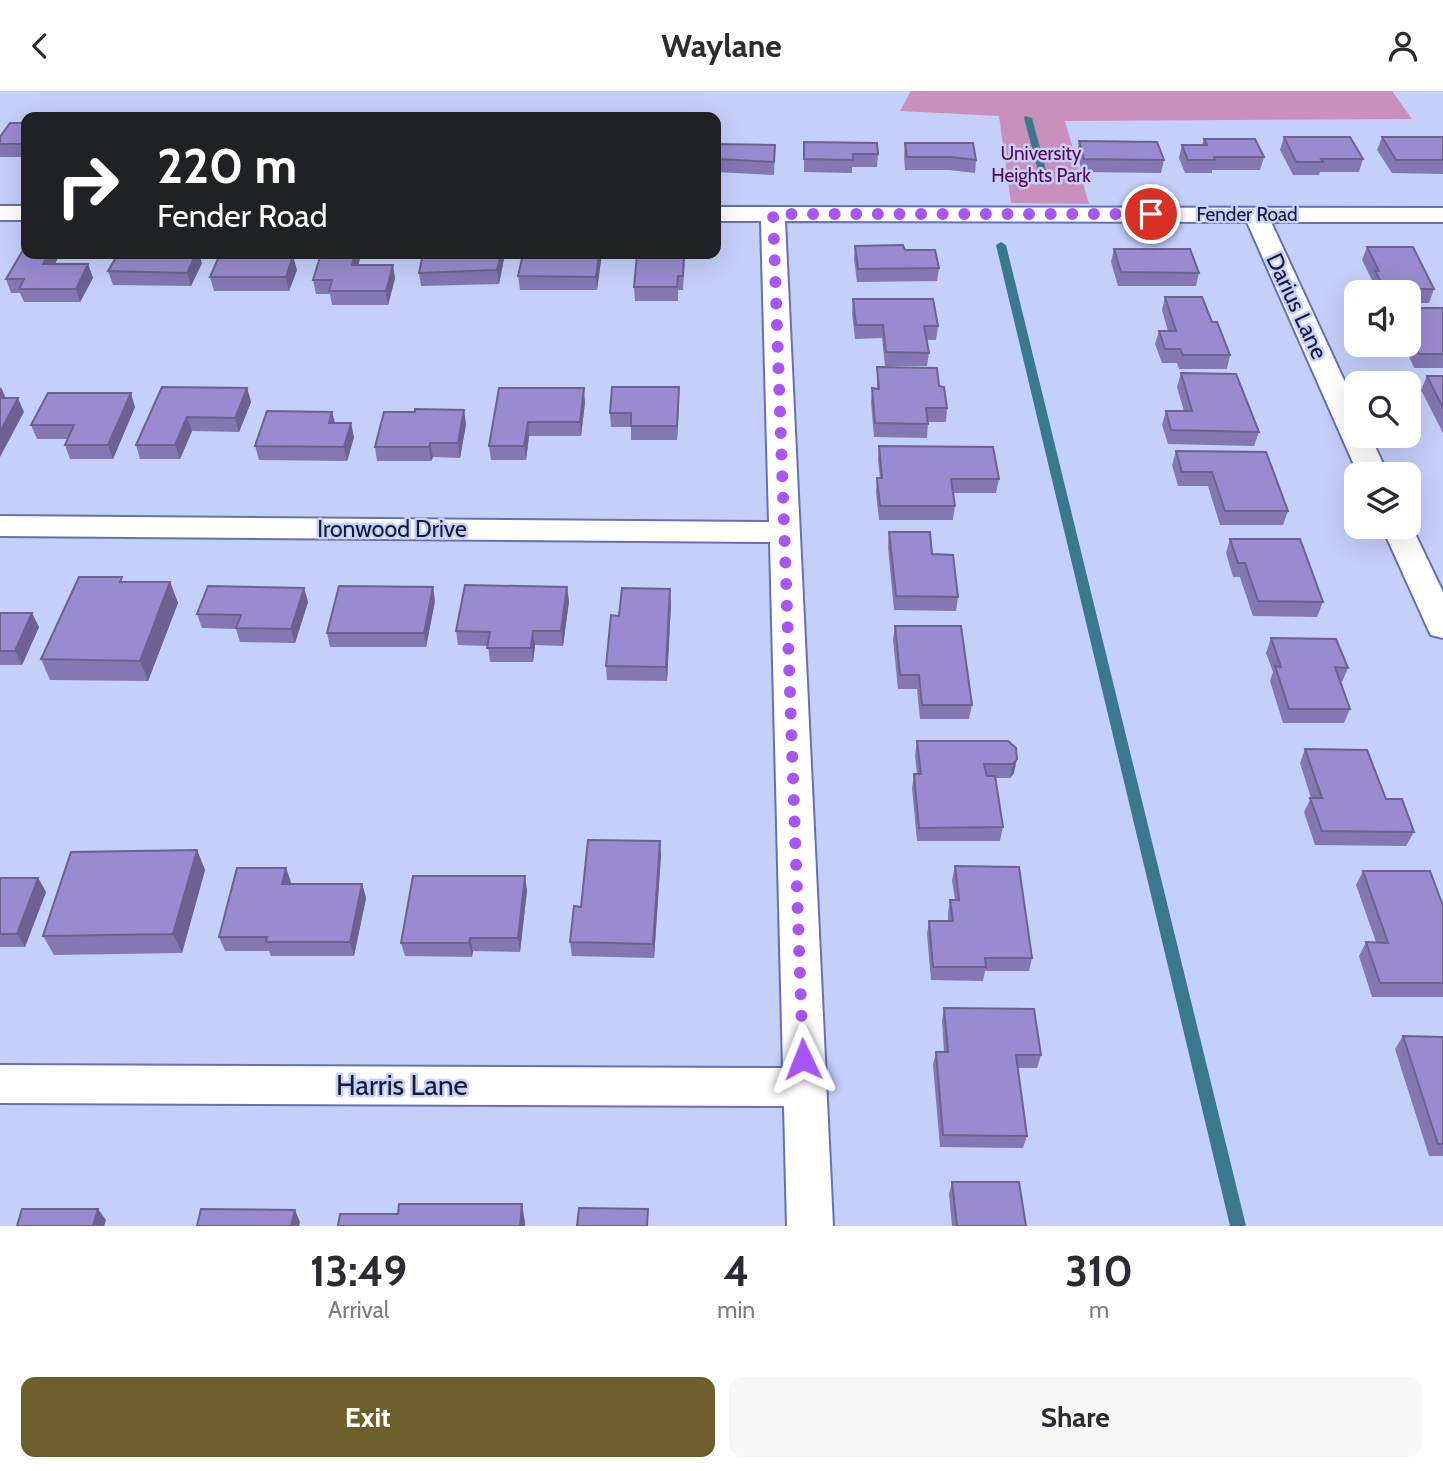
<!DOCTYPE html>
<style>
:root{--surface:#fff;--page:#f7f7f7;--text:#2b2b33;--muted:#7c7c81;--accent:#6d5f2c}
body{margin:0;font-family:Cabin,sans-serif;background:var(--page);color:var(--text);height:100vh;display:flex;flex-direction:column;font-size:26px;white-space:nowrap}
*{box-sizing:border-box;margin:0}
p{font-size:23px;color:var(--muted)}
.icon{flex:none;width:38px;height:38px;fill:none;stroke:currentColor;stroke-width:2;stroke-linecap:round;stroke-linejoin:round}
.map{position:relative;height:1135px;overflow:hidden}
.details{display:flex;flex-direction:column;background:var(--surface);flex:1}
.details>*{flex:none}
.hud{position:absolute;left:21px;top:21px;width:700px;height:147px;border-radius:14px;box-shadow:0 7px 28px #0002;background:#202124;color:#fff;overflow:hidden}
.fabs{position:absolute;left:1344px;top:189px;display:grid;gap:14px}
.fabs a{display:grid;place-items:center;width:77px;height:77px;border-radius:14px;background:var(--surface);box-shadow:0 7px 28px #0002;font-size:35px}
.pin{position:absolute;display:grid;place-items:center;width:60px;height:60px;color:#fff;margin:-30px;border:4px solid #fff;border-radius:50%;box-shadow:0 2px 7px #0007}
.me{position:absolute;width:77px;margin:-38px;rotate:358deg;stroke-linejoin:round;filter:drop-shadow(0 0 5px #0008)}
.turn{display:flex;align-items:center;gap:24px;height:147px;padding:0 21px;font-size:32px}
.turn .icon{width:91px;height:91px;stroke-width:2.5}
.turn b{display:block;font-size:49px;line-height:60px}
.eta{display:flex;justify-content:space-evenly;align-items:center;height:119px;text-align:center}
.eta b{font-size:42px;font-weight:800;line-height:49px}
.primary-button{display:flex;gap:14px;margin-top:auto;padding:14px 21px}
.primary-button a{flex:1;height:80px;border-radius:14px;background:var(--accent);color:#fff;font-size:28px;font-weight:800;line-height:80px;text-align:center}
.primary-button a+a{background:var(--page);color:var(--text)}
header{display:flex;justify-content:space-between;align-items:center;height:91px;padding:0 21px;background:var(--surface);font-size:32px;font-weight:800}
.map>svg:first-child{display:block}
.green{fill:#c990bd}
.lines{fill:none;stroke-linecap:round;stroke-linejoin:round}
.stream{fill:#39788d;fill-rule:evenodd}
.street-casing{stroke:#6471b2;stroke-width:4}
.street{fill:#fff;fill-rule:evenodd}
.wall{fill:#8477b2}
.shaded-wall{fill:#6c6191}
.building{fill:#9a8acf;stroke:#6c6191;stroke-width:2}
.route{stroke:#a855f7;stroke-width:12;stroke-dasharray:0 21.6}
.labels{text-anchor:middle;stroke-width:5;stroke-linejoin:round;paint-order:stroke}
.far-park-label{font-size:19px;fill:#5a0351;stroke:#c4cffa}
.far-street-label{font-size:19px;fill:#161a34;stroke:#c4cffa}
.street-label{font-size:23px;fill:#161a34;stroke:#c4cffa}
.near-street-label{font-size:28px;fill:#161a34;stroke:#c4cffa}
</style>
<header><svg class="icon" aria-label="back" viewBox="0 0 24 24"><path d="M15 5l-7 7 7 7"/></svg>Waylane<svg class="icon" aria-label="person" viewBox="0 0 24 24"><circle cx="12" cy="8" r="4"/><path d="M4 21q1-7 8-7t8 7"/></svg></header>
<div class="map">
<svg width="1443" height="1135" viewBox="0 0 1443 1135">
<rect width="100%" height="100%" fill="#c4cffa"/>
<path class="green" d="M911,0H1392L1412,28L1065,30L1089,113L1011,112L999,25L900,20Z"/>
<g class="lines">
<g class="stream">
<path d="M1025,25L1032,27L1047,83L1046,85L1039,83L1024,27Z"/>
<path d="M1001,151L1006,154L1246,1135H1230L996,154Z"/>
</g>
<defs>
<g id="street">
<rect x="0" y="115" width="26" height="14"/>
<path d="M716,116L1443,117V131H1271L1356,315V345H1370L1388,383H1358L1247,131L785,130L833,1135H787L784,1015L0,1012V974L783,977L770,451L0,445V425L769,431L761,130H716Z"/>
<path d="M1409,430L1443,501V547L1431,544L1427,536L1382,436H1409Z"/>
</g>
</defs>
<use href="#street" class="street-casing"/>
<use href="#street" class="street"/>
</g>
<g class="wall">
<path d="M26,32V66H0V46Z"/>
<path d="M1284,46L1363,68L1359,81H1320L1319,84H1293L1280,59Z"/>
<path d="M1382,46H1443V83L1392,82L1377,59Z"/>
<path d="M1204,48L1264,66L1260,79H1212V82H1185L1179,67L1182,54H1202Z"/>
<path d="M1079,50L1164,69L1161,82L1082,81L1077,63Z"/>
<path d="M804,51L878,63L877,76H852V82L804,81Z"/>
<path d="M905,52L976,69L975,82L949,79H905L904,65Z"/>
<path d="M716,53L775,54L774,84L716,81Z"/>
<path d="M855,155L905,159L939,177L937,190L857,191L854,168Z"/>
<path d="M1367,156L1434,198L1429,212H1409V201H1375L1371,194L1372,189L1362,169Z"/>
<path d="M1114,158L1199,182L1196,195H1118L1111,171Z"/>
<path d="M264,163L297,179L289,200H214L210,186Z"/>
<path d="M685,163L683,199H678V210H635L634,196Z"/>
<path d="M58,167L55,173H88L93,187L80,211H24L20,202H11L6,188Z"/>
<path d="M360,168L358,174L395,187L388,214H332L330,203H316L313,189Z"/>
<path d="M504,168L499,193L421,195L419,182Z"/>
<path d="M601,169L597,199H520L518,185Z"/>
<path d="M202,172L191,195L113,194L108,180Z"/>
<path d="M1165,206L1212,231L1230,264L1227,278H1179L1177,272H1162L1155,253L1159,240H1168L1162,219Z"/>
<path d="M853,208L938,235L936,249H927L929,262L927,275H885L882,247L855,248L852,222Z"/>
<path d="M1409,217H1443V277H1414L1404,254H1409Z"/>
<path d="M877,276L939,295L947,317L946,331H928L927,347L874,346L871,311L872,297L877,298Z"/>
<path d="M1181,282L1259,341L1254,355L1168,353L1162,334L1166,320H1184L1177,296Z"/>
<path d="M1427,285H1443V342L1421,299Z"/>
<path d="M162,296L247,297L251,311L239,341L192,340L180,368H140L136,354Z"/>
<path d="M499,297L585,311L581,345H529L526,369H491L489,355Z"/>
<path d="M679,310L677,349H631V336H611L610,322Z"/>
<path d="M135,316L113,368H70L65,354L68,348H37L31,334Z"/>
<path d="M335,332L354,346L347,370L259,369L255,355Z"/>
<path d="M466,333L460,367L433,366L431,370H377L375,356Z"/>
<path d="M879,355L999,388L996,402H953L955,415L953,429H879L876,401L877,387H880L878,369Z"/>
<path d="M1176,360L1288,420L1283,434H1220L1208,395H1178L1172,374Z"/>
<path d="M889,441L932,463L958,506L956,520L894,519L888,456Z"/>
<path d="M1230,448L1323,511L1317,526L1253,525L1240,486H1233L1226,462Z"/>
<path d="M170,491L178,512L148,590L50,589L41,568Z"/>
<path d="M304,497L308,511L295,552L240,551L236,538L202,537L197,523Z"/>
<path d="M435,510L426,556H330L327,542Z"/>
<path d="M569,510L563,555L535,554L533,571H490L488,555L458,554L456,540Z"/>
<path d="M671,512L667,590L607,589L606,575L619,525Z"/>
<path d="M0,522L39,536L22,574H0Z"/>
<path d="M895,535L972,614L969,628H920L917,598H898L893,549Z"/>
<path d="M1271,547L1348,577L1342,591H1340L1350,618L1344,632H1283L1270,590L1273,581L1266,562Z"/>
<path d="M917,650H1008L1014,682L1010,687H996L1003,736L1000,750H917L912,697L914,683H917L915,664Z"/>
<path d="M1305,658L1386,708L1414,741L1406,755L1315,754L1304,721L1311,707L1300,672Z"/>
<path d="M197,759L205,779L182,862L54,864L43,845Z"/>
<path d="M661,764L654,867L572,865L570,851L581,816Z"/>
<path d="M955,775L1032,867L1029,880H985L983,890L931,889L927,843L929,830H948V822L950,809H955L952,789Z"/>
<path d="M1363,780L1443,815V906H1372L1359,865L1366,851H1376L1356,794Z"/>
<path d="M0,787H38L46,801L25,856H0Z"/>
<path d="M291,791L290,793H362L366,807L354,865H271L269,860H225L219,846Z"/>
<path d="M527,799L520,861L473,860L472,866L405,865L401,852Z"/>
<path d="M944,917L1041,964L1037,977H1018L1027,1045L1023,1057L940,1056L933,974L936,961H944L942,930Z"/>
<path d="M1403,945L1443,946V1065H1429L1395,958Z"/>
<path d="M952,1091L1026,1135H952L949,1103Z"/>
</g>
<g class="shaded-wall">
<path d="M48,163H57L58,167L47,187L43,173Z"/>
<path d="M196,163H199L202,172L191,195L187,182Z"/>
<path d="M355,163H359L360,168L354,187L352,174Z"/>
<path d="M501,163H503L504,168L499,193L497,179Z"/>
<path d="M599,163H601V169L597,199L596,186Z"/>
<path d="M293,165L297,179L289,200L286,186Z"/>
<path d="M88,173L93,187L80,211L76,198Z"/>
<path d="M393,174L395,187L388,214L386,200Z"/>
<path d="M1,296L7,310L0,320V298Z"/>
<path d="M679,296V310L677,349V335Z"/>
<path d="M247,297L251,311L239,341L235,327Z"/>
<path d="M584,297L585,311L581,345L580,331Z"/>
<path d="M131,302L135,316L113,368L108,354Z"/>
<path d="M18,307L24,321L0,366V341Z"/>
<path d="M464,319L466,333L460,367L458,352Z"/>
<path d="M332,321L336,335L329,332Z"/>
<path d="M187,326L192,340L180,368L175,354Z"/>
<path d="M528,331L529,345L526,369L524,355Z"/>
<path d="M351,332L354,346L347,370L344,356Z"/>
<path d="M430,352L433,366L431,370L429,356Z"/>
<path d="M170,491L178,512L148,590L140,570Z"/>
<path d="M433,496L435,510L426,556L424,542Z"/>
<path d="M567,496L569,510L563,555L561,540Z"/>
<path d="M304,497L308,511L295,552L291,538Z"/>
<path d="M670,498L671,512L667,590L666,576Z"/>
<path d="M32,522L39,536L22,574L15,560Z"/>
<path d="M533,540L535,554L533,571L531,557Z"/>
<path d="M1017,668L1014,682L1010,687L1013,673Z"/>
<path d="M660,750L661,764L654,867L653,853Z"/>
<path d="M197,759L205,779L182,862L173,843Z"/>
<path d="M286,777L291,791L287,807L282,793Z"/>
<path d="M525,785L527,799L520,861L518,847Z"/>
<path d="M38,787L46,801L25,856L17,843Z"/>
<path d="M362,793L366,807L354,865L350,851Z"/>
<path d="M470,847L473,860L472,866L469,852Z"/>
<path d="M522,1113L525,1131V1135H520Z"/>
<path d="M98,1118L106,1129L104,1135H93Z"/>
<path d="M295,1119L300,1131L299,1135H291Z"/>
</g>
<g class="building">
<path d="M10,32H26V53H0V46Z"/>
<path d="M1284,46H1350L1363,68H1321L1323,71H1296Z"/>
<path d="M1382,46H1443V69H1396Z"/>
<path d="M1204,48H1255L1264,66H1214L1215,69H1188L1182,54H1207Z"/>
<path d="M1079,50L1157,51L1164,69L1084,68Z"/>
<path d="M804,51L877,52L878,63H853V69L804,68Z"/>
<path d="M905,52H973L976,69L951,66H907Z"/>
<path d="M716,53L775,54L774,71L716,68Z"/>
<path d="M26,154V163H48L43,173H88L76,198H19L24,188H6Z"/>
<path d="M903,154L905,159H935L939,177L858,178L855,155Z"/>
<path d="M1367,156H1413L1434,198H1385L1375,180H1379Z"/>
<path d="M1114,158H1190L1199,182L1121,181Z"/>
<path d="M118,163H196L187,182L108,180Z"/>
<path d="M220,163H257L293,165L286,186H210Z"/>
<path d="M321,163H355L352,174H393L386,200H329L332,189H313Z"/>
<path d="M423,163H501L497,179L419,182Z"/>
<path d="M523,163H599L596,186L518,185Z"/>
<path d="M649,163H684L683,185H678L677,196H634L637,164H649Z"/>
<path d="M1165,206H1202L1212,231H1217L1230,264H1183L1180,258H1165L1159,240H1176Z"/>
<path d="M853,208H933L938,235H924L929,262L886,261L883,234H856Z"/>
<path d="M1409,217H1443V263H1419L1409,240Z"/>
<path d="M877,276L937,277L939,295L944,296L947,317H926L928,333L875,332L872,297L879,298Z"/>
<path d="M1181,282L1236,283L1259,341L1171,339L1166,320H1192Z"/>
<path d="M1427,285H1443V317Z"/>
<path d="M162,296L247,297L235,327L187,326L175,354H136Z"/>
<path d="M612,296H679L677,335H631V322H610Z"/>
<path d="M499,297H584L580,331H528L524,355H489Z"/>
<path d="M48,302H131L108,354H65L74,334H31Z"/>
<path d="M0,307H18L0,341Z"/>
<path d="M415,318L464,319L458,352H430L429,356H375L384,321H415Z"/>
<path d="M267,320L332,321L329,332H351L344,356L255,355Z"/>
<path d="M879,355L993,356L999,388H951L955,415H880L877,387H882Z"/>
<path d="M1176,360L1266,361L1288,420H1225L1212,381H1182Z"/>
<path d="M889,441H930L932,463L953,464L958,506L896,505Z"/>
<path d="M1230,448H1300L1323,511L1258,510L1245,472H1238Z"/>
<path d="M79,486H122L120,491H170L140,570L41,568Z"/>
<path d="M465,494L567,496L561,540H533L531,557H487L490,541L456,540Z"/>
<path d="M208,495L304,497L291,538L236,537L241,524L197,523Z"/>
<path d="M339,495L433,496L424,542H327Z"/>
<path d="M622,497L670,498L666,576L606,575L611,524L619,525Z"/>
<path d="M0,522H32L15,560H0Z"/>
<path d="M895,535H961L972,614H922L919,584H900Z"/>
<path d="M1271,547L1336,548L1348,577L1335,576L1350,618H1289L1275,575L1281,576Z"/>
<path d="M917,650H1008L1016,657L1017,668L1013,673H984L987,685H995L1003,736L919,737L914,683H921Z"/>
<path d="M1305,658L1367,659L1386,708H1402L1414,741L1322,740L1310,707H1322Z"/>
<path d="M588,749L660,750L653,853L570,851L574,815L581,816Z"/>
<path d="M197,759L173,843L43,845L71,761Z"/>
<path d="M955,775L1019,776L1032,867H985L986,876H933L929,830H953L950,809H959Z"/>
<path d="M237,777H286L282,793H362L350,851H266L267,846H219Z"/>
<path d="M1363,780H1430L1443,815V892H1380L1366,851L1388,852Z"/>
<path d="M413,785H525L518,847H470L469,852H401Z"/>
<path d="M0,787H38L17,843H0Z"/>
<path d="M944,917L1034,918L1041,964H1016L1027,1045L943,1044L936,961H948Z"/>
<path d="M1403,945L1443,946V1053H1438Z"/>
<path d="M952,1091H1019L1026,1135H957Z"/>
<path d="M399,1113H522L520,1135H338L340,1123H398Z"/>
<path d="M579,1117L648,1118L647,1135H577Z"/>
<path d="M22,1118H98L93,1135H17Z"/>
<path d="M201,1118L295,1119L291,1135H197Z"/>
</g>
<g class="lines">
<path class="route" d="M803,968L773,123H1151"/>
</g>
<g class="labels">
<g class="far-park-label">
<text x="1041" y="69">University<tspan x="1041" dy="22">Heights Park</tspan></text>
</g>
<g class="far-street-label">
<text x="1247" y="130">Fender Road</text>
</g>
<g class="street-label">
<text transform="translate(1297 215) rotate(65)" y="8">Darius Lane</text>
<text x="392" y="446">Ironwood Drive</text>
</g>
<g class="near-street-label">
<text x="402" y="1004">Harris Lane</text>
</g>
</g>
</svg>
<div class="fabs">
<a><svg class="icon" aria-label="sound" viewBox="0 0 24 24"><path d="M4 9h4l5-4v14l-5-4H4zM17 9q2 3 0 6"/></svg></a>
<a><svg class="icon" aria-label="search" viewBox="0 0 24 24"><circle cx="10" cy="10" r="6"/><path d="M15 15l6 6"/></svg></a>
<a><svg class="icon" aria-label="layers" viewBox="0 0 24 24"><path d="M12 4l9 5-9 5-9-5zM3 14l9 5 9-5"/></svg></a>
</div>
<div class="pin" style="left:1151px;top:123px;background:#d93025"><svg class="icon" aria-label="arrive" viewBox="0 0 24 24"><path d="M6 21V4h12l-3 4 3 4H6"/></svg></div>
<svg class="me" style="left:803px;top:968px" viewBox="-20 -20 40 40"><path d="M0-17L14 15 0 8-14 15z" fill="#a855f7" stroke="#fff" stroke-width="4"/></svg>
<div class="hud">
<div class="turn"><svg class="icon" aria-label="right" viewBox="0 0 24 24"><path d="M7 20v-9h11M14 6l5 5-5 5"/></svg><div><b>220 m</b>Fender Road</div></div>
</div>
</div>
<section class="details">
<div class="eta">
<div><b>13:49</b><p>Arrival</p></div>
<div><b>4</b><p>min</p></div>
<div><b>310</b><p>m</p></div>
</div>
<div class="primary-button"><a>Exit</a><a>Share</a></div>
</section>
